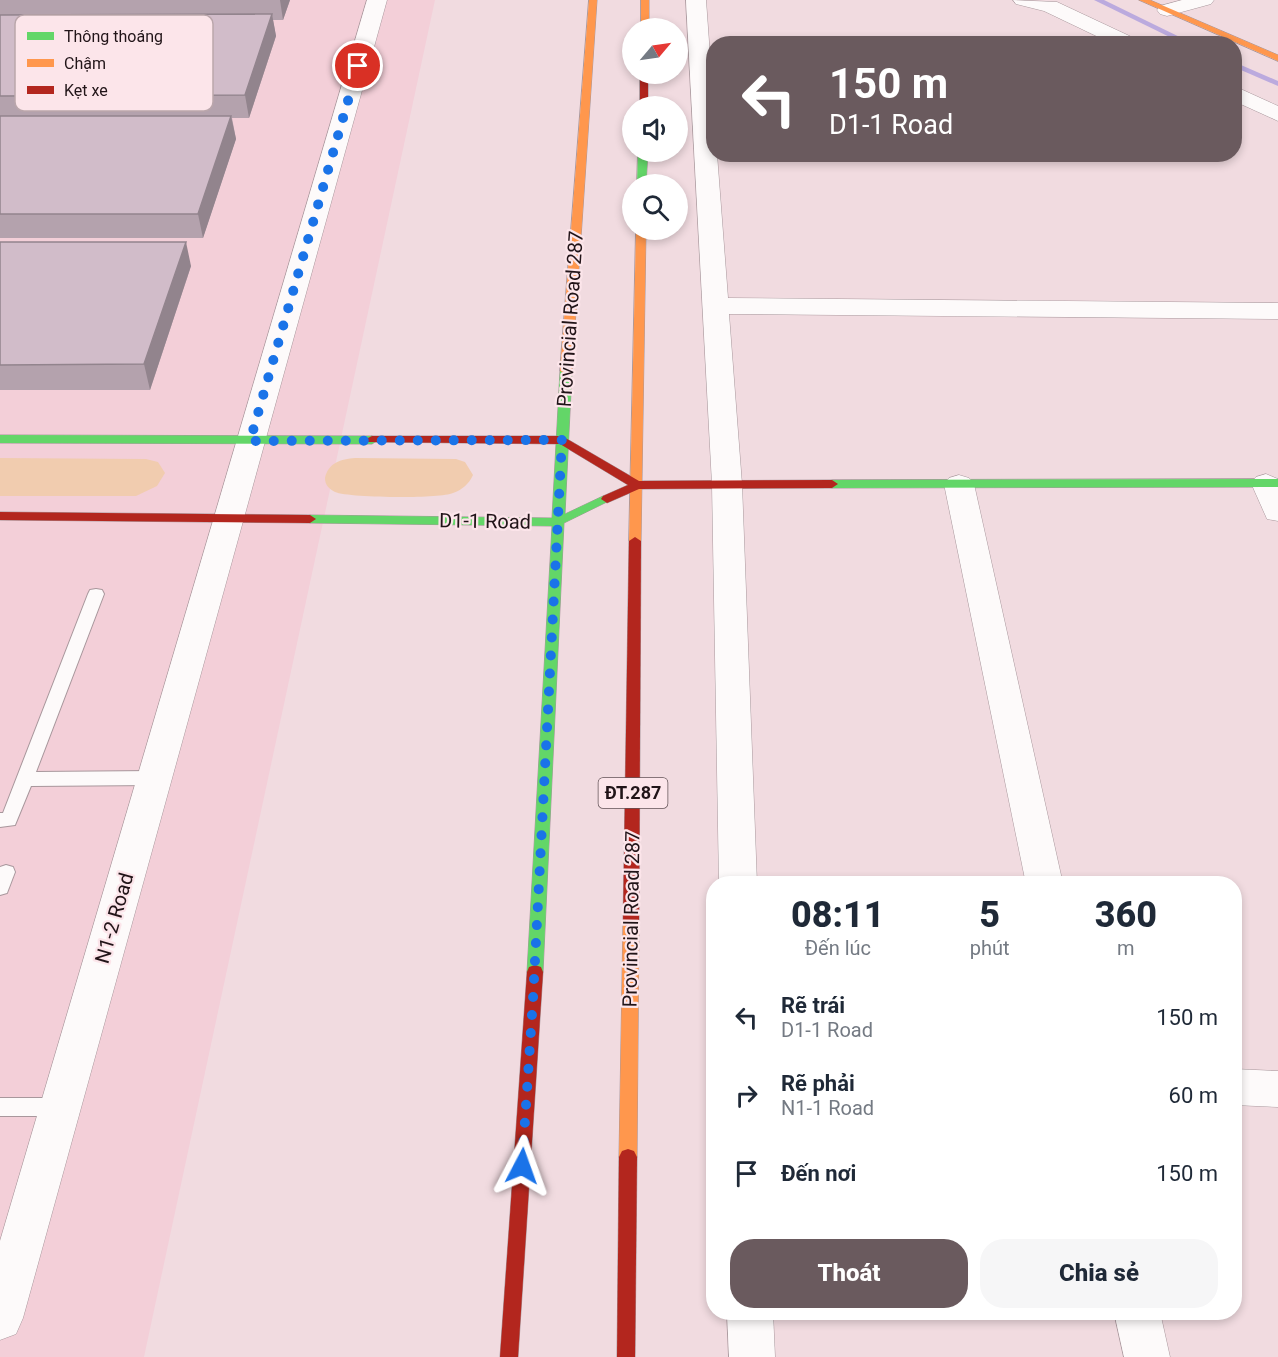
<!DOCTYPE html>
<html lang="vi">
<meta charset="utf-8">
<style>
:root{--surface:#fff;--page:#f6f6f7;--text:#1f2937;--muted:#747a83;--accent:#6a5a5e}
body{margin:0;font-family:Roboto,sans-serif;background:var(--page);color:var(--text);height:100vh;display:flex;flex-direction:column;font-size:22px;white-space:nowrap}
*{box-sizing:border-box;margin:0}
p{font-size:20px;color:var(--muted)}
.icon{flex:none;width:33px;height:33px;fill:none;stroke:currentColor;stroke-width:2;stroke-linecap:round;stroke-linejoin:round}
.map{position:relative;flex:1;overflow:hidden}
.details{position:absolute;left:706px;top:876px;width:536px;height:444px;display:flex;flex-direction:column;background:var(--surface);border-radius:24px;box-shadow:0 3px 9px #0003}
.details>*{flex:none}
.hud{position:absolute;left:706px;top:36px;width:536px;height:126px;border-radius:24px;box-shadow:0 3px 9px #0003;background:#6a5a5e;color:#fff;overflow:hidden}
.needle{width:39px;rotate:61deg}
.fabs{position:absolute;left:622px;top:18px;display:grid;gap:12px}
.fabs a{display:grid;place-items:center;width:66px;height:66px;border-radius:50%;background:var(--surface);box-shadow:0 3px 9px #0003;font-size:30px}
.pin{position:absolute;display:grid;place-items:center;width:51px;height:51px;color:#fff;margin:-26px;border:3px solid #fff;border-radius:50%;box-shadow:0 2px 6px #0007}
.me{position:absolute;width:66px;margin:-33px;rotate:4deg;stroke-linejoin:round;filter:drop-shadow(0 0 4px #0008)}
.turn{display:flex;align-items:center;gap:21px;height:126px;padding:0 24px;font-size:27px}
.turn .icon{width:78px;height:78px;stroke-width:2.5}
.turn b{display:block;font-size:42px;line-height:51px}
.eta{display:flex;justify-content:space-evenly;align-items:center;height:102px;text-align:center}
.eta b{font-size:36px;font-weight:800;line-height:42px}
.action{display:flex;gap:12px;margin-top:auto;padding:12px 24px}
.action a{flex:1;height:69px;border-radius:24px;background:var(--accent);color:#fff;font-size:24px;font-weight:800;line-height:69px;text-align:center}
.action a+a{background:var(--page);color:var(--text)}
ul{padding:0;list-style:none}
li{display:flex;align-items:center;gap:18px;height:78px;padding:0 24px}
li div{flex:1}
li b{display:block;font-size:22px}
li em{font-style:normal}
.map>svg:first-child{display:block}
.built{fill:#f3cfd8}
.green{fill:#f1ccaf}
.lines{fill:none;stroke-linecap:round;stroke-linejoin:round}
.stream{fill:#bbaade;fill-rule:evenodd}
.lane-casing{stroke:#a8979c;stroke-width:2}
.street-casing{stroke:#a8979c;stroke-width:1}
.fast-casing{stroke:#a8979c;stroke-width:1}
.slow-casing{stroke:#a8979c;stroke-width:1}
.jam-casing{stroke:#a8979c;stroke-width:1}
.lane{fill:#fdfafa;fill-rule:evenodd}
.street{fill:#fdfafa;fill-rule:evenodd}
.fast{fill:#63d668;fill-rule:evenodd}
.slow{fill:#ff974d;fill-rule:evenodd}
.jam{fill:#b3261e;fill-rule:evenodd}
.wall{fill:#b4a2ad}
.shaded-wall{fill:#92848d}
.building{fill:#d1bcc9;stroke:#92848d;stroke-width:1.5}
.route{stroke:#1a73e8;stroke-width:10;stroke-dasharray:0 18}
.labels{text-anchor:middle;stroke-width:4.5;stroke-linejoin:round;paint-order:stroke}
.shield{fill:#fce5ea;stroke:#635357;stroke-width:1.5}
.shield-label{font-size:18px;font-weight:bold;fill:#211418}
.street-label{font-size:20px;fill:#211418;stroke:#fce5ea}
.key{fill:#fce5ea;stroke:#baa6ab;stroke-width:1.5}
.key-label{font-size:16px;fill:#211418}
</style>
<div class="map">
<svg width="1278" height="1357" viewBox="0 0 1278 1357">
<rect width="100%" height="100%" fill="#f1dbe0"/>
<path class="built" d="M0,0H435L144,1357H0Z"/>
<g class="green">
<path d="M0,458L146,459L158,462L165,473L157,486L136,496H0Z"/>
<path d="M355,458L456,459L465,462L473,475C469,484 462,490 453,493C439,499 349,498 335,492C329,489 325,485 325,478C328,463 341,459 355,458Z"/>
</g>
<g class="lines">
<g class="stream">
<path d="M1094,0H1104L1194,44H1184Z"/>
<path d="M1234,62L1278,81V86L1234,67Z"/>
</g>
<defs>
<g id="lane">
<path d="M96,589L102,590L104,594L36,772L154,771L160,773L163,778L160,783L154,785L31,786L15,825L0,827V813H3L88,594L90,590Z"/>
<path d="M6,865L13,867L15,872L7,893L0,895V867Z"/>
<path d="M0,1098H61L68,1100L71,1107L68,1114L61,1116H0Z"/>
</g>
<g id="street">
<path d="M367,0H387L23,1318L16,1334L0,1340V1241Z"/>
<path d="M686,0H706L714,111V154H717L728,298L1278,303V319L729,314L742,484L757,884H719L712,484Z"/>
<path d="M1013,0L1057,2L1138,40L1141,44H1113L1044,11L1016,4Z"/>
<path d="M1182,0H1214L1211,4L1167,16L1160,14L1157,10L1160,6Z"/>
<path d="M1234,86L1278,106V121L1234,101Z"/>
<path d="M1266,474L1278,479V521L1267,519L1251,483L1256,477Z"/>
<path d="M959,475L969,478L974,484L1063,884H1026L944,484L949,478Z"/>
<path d="M1234,1069L1278,1071V1107L1234,1105Z"/>
<path d="M727,1312H773L775,1357H729Z"/>
<path d="M1114,1312H1160L1170,1357H1124Z"/>
</g>
<g id="fast">
<path d="M638,152H648L646,184H637Z"/>
<path d="M566,368L572,371L565,514L603,496H611L613,499L564,523L543,972L541,977L535,979L529,977L527,972L552,526L310,523L304,519L310,515L552,518L560,371Z"/>
<path d="M0,435L372,436L378,440L372,444L0,443Z"/>
<path d="M1278,479V487L832,488L826,484L832,480Z"/>
</g>
<g id="slow">
<path d="M589,0H597L572,371L566,374L560,371Z"/>
<rect x="641" y="0" width="8" height="28"/>
<path d="M1139,0H1150L1278,55V61Z"/>
<path d="M636,230H646L641,541L635,545L629,541Z"/>
<path d="M631,916L636,918L639,922L637,1157L634,1163L628,1165L622,1163L619,1157L623,922L626,918Z"/>
</g>
<g id="jam">
<rect x="640" y="74" width="8" height="32"/>
<path d="M372,436H562L639,481L832,480L838,484L832,488L639,489L607,503L601,499L603,496L628,485L560,444L368,442L366,440L368,438Z"/>
<path d="M0,512L310,515L316,519L310,523L0,520Z"/>
<path d="M635,537L641,541L639,922L636,926L631,928L626,926L623,922L629,541Z"/>
<path d="M535,965L541,967L543,972L518,1357H500L527,972L529,967Z"/>
<path d="M628,1149L634,1151L637,1157L635,1357H617L619,1157L622,1151Z"/>
</g>
</defs>
<use href="#lane" class="lane-casing"/>
<use href="#street" class="street-casing"/>
<use href="#fast" class="fast-casing"/>
<use href="#slow" class="slow-casing"/>
<use href="#jam" class="jam-casing"/>
<use href="#lane" class="lane"/>
<use href="#street" class="street"/>
<use href="#fast" class="fast"/>
<use href="#slow" class="slow"/>
<use href="#jam" class="jam"/>
</g>
<g class="wall">
<path d="M0,0H290L283,20H273L276,36L249,118H232L236,139L203,238H0Z"/>
<path d="M0,242L191,266L150,390H0Z"/>
</g>
<g class="shaded-wall">
<path d="M280,0H290L283,20Z"/>
<path d="M272,14L276,36L249,118L245,95Z"/>
<path d="M231,116L236,139L203,238L198,214Z"/>
<path d="M186,242L191,266L150,390L144,364Z"/>
</g>
<g class="building">
<path d="M272,14L245,95L0,96V15Z"/>
<path d="M0,116H231L198,214H0Z"/>
<path d="M0,242H186L144,364L0,365Z"/>
</g>
<g class="lines">
<path class="route" d="M358,66L250,441L562,440L533,999L522,1166"/>
</g>
<g class="labels">
<rect class="shield" x="598.5" y="778" width="69" height="30" rx="4.5"/>
<g class="shield-label">
<text x="633" y="799">ĐT.287</text>
</g>
<g class="street-label">
<text transform="translate(570 319) rotate(-86)" y="7">Provincial Road 287</text>
<text transform="translate(485 521) rotate(1)" y="7">D1-1 Road</text>
<text transform="translate(114 918) rotate(-74)" y="7">N1-2 Road</text>
<text transform="translate(631 919) rotate(-89)" y="7">Provincial Road 287</text>
</g>
</g>
<rect x="15" y="15" width="198" height="96" rx="9" class="key"/>
<rect x="27" y="32" width="27" height="8" fill="#63d668"/>
<rect x="27" y="59" width="27" height="8" fill="#ff974d"/>
<rect x="27" y="86" width="27" height="8" fill="#b3261e"/>
<g class="key-label">
<text x="64" y="42">Thông thoáng</text>
<text x="64" y="69">Chậm</text>
<text x="64" y="96">Kẹt xe</text>
</g>
</svg>
<div class="fabs">
<a><svg class="needle" viewBox="-14 -14 28 28"><path d="M0-13l5 13h-10z" fill="#e53935"/><path d="M0 13l5-13h-10z" fill="#747a83"/></svg></a>
<a><svg class="icon" aria-label="sound" viewBox="0 0 24 24"><path d="M4 9h4l5-4v14l-5-4H4zM17 9q2 3 0 6"/></svg></a>
<a><svg class="icon" aria-label="search" viewBox="0 0 24 24"><circle cx="10" cy="10" r="6"/><path d="M15 15l6 6"/></svg></a>
</div>
<div class="pin" style="left:358px;top:66px;background:#d93025"><svg class="icon" aria-label="arrive" viewBox="0 0 24 24"><path d="M6 21V4h12l-3 4 3 4H6"/></svg></div>
<svg class="me" style="left:522px;top:1166px" viewBox="-20 -20 40 40"><path d="M0-17L14 15 0 8-14 15z" fill="#1a73e8" stroke="#fff" stroke-width="4"/></svg>
<div class="hud">
<div class="turn"><svg class="icon" aria-label="left" viewBox="0 0 24 24"><path d="M17 20v-9H6M10 6l-5 5 5 5"/></svg><div><b>150 m</b>D1-1 Road</div></div>
</div>
<section class="details">
<div class="eta">
<div><b>08:11</b><p>Đến lúc</p></div>
<div><b>5</b><p>phút</p></div>
<div><b>360</b><p>m</p></div>
</div>
<ul>
<li><svg class="icon" aria-label="left" viewBox="0 0 24 24"><path d="M17 20v-9H6M10 6l-5 5 5 5"/></svg><div><b>Rẽ trái</b><p>D1-1 Road</p></div><em>150 m</em></li>
<li><svg class="icon" aria-label="right" viewBox="0 0 24 24"><path d="M7 20v-9h11M14 6l5 5-5 5"/></svg><div><b>Rẽ phải</b><p>N1-1 Road</p></div><em>60 m</em></li>
<li><svg class="icon" aria-label="arrive" viewBox="0 0 24 24"><path d="M6 21V4h12l-3 4 3 4H6"/></svg><div><b>Đến nơi</b></div><em>150 m</em></li>
</ul>
<div class="action"><a>Thoát</a><a>Chia sẻ</a></div>
</section>
</div>
